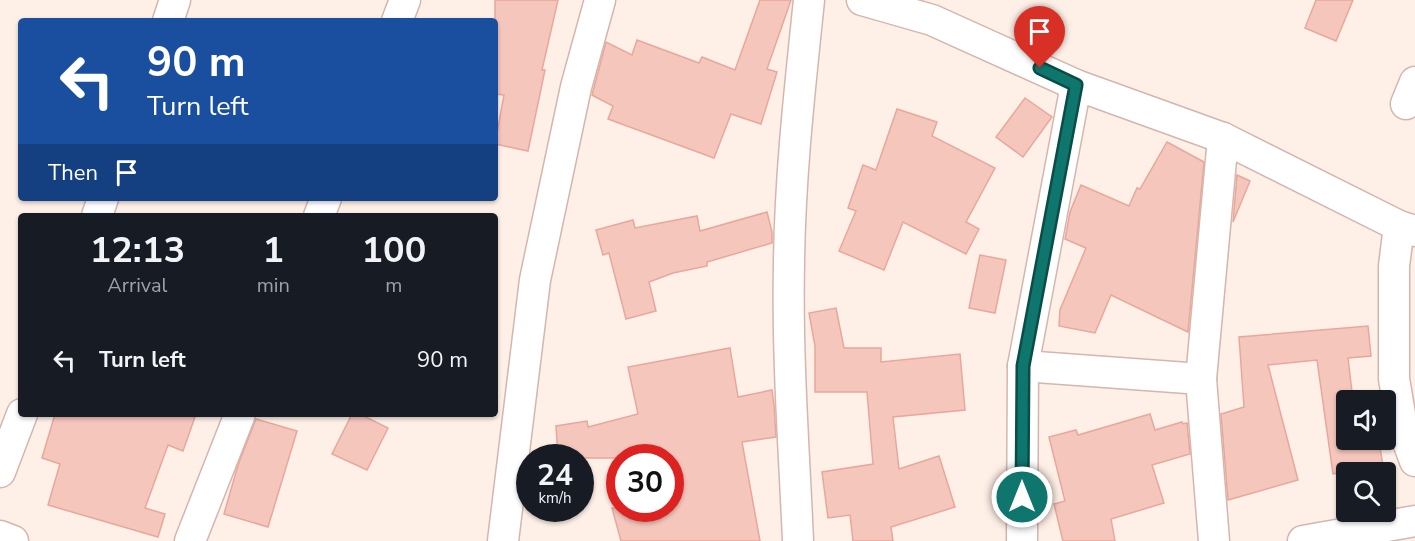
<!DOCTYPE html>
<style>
:root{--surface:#171b24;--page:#242831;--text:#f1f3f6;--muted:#9ea1a6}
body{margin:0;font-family:"Nunito Sans",sans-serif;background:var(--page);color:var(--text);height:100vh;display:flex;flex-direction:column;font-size:22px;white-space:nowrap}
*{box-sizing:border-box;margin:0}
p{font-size:20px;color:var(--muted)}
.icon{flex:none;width:33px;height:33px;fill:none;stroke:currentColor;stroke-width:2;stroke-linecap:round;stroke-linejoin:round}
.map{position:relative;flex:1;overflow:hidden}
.details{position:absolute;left:18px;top:213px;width:480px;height:204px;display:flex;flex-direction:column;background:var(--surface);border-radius:6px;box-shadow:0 2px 4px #0004}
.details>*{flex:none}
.hud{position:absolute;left:18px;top:18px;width:480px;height:183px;border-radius:6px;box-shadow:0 2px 4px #0004;background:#1a4fa0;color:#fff;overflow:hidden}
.buttons{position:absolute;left:1336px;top:390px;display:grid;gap:12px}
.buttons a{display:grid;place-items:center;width:60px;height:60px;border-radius:6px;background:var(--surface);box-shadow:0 2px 4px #0004;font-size:30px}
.speed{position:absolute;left:516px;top:444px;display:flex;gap:12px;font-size:30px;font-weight:700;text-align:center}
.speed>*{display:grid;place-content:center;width:78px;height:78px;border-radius:50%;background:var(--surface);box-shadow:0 2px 4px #0004;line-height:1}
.speed small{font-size:15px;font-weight:400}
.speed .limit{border:9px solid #d22;background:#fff;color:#111}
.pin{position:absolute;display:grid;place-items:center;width:51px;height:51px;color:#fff;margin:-62px -26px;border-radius:50% 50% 50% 0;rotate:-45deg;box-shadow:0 0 6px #0007}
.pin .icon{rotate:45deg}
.me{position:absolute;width:66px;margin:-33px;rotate:0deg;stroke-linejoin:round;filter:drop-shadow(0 0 4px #0008)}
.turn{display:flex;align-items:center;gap:21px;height:126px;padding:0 30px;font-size:27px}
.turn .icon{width:78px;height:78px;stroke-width:2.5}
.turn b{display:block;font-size:42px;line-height:51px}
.then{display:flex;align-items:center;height:57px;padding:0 30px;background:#0003;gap:12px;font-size:22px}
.eta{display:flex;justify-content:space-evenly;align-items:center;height:102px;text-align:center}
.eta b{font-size:36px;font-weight:700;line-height:42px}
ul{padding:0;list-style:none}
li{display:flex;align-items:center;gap:18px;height:90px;padding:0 30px}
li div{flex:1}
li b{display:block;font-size:22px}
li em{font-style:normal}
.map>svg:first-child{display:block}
.building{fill:#f5c6bc;stroke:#e9a79b;stroke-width:1.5}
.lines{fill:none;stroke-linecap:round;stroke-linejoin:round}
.street-casing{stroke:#d4b6ae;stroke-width:33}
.street{stroke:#fff;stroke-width:30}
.route-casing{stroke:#0a4d48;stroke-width:15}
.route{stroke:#0f766e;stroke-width:10}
</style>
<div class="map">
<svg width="1415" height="541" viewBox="0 0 1415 541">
<rect width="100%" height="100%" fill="#fef0e7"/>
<g class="building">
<path d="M495,0H558L542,70H545L528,151L495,144L504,95L495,94Z"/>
<path d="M760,0H791L767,69L777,72L761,124L731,114L714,158L608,119L613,106L592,95L606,42L632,55L637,40L699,63L702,57L735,70Z"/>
<path d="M1316,0H1353L1336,41L1305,28Z"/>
<path d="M1025,98L1052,117L1023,157L996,137Z"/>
<path d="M897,109L937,122L932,136L995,168L966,222L979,229L966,254L903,222L884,270L839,251L856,211L848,208L863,165L876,170Z"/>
<path d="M1167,142L1204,162L1188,332L1111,295L1095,333L1059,326L1060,310L1086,248L1065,239L1070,212L1081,185L1129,206L1137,188L1140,189Z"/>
<path d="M1237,175L1250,181L1233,222Z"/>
<path d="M767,212L772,232V243L707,262V266L673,273L649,282L656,311L626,319L609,253L603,255L596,230L633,220L635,228L697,216L700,231Z"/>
<path d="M980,255L1006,260L995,313L969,308Z"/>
<path d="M836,308L844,348H881V362L960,354L965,410L893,417L899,469L939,456L955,507L891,527L893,541H853L850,515L828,518L822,472L873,464L867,392H815V346L809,313Z"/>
<path d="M1368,326L1371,356L1348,358L1353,400H1347V440H1379L1383,467L1333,474L1317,360L1268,365L1298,480L1228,500L1221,414L1244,407L1239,337Z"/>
<path d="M730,348L738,397L772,390L774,405L776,437L742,442L760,541H621L612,508H670V458H558L556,426L587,421L588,427L638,414L628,367Z"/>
<path d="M55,414H196L183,451L168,445L145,508L165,514L158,537L48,505L60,464L42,458Z"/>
<path d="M352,414H360L388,428L367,470L332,454Z"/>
<path d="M1150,414L1155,430L1182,422L1183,424L1187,423L1190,454L1152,465L1164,503L1111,519L1115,541H1063L1054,504L1065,501L1049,437L1076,430L1078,435Z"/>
<path d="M256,419L297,431L268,527L224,514L238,465Z"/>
</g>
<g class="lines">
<defs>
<g id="street">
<path d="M862,0L932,20L1076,85L1223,138L1399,226L1415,231"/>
<path d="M168,21L175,0"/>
<path d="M397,21L405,0"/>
<path d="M1406,104L1415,82"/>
<path d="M97,216L103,198"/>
<path d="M319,216L326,198"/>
<path d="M1399,226L1394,266V379L1402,426L1415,461"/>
<path d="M1023,366L1201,379"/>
<path d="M0,472L22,414"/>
<path d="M0,536L13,541"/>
<path d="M190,541L240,414"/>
<path d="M503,541L535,280L576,87L600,0"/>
<path d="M798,541C794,449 787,356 789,263C790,175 800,87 809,0"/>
<path d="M1022,541L1023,366L1076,85"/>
<path d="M1214,541L1201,379L1223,138"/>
<path d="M1303,541L1415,521"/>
</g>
</defs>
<use href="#street" class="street-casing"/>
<use href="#street" class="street"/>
</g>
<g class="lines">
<defs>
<path id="route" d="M1022,497L1023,366L1076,85L1040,68"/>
</defs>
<use href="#route" class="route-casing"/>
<use href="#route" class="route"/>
</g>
</svg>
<div class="buttons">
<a><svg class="icon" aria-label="sound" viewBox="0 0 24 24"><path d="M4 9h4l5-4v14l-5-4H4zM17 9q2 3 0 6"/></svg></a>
<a><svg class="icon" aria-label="search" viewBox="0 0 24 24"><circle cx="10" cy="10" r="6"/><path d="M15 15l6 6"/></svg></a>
</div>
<div class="speed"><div>24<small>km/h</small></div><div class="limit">30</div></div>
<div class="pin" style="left:1040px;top:68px;background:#d93025"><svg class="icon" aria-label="arrive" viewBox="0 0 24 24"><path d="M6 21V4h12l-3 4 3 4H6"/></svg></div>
<svg class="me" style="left:1022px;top:497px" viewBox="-20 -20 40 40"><circle r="17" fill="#0f766e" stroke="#fff" stroke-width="3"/><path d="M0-11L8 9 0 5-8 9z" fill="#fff"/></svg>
<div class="hud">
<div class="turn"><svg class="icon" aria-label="left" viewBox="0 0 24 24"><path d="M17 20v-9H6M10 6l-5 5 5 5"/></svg><div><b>90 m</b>Turn left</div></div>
<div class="then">Then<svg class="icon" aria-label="arrive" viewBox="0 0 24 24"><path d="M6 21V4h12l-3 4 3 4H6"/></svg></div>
</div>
<section class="details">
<div class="eta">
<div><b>12:13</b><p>Arrival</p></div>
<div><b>1</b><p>min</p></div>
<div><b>100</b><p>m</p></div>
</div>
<ul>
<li><svg class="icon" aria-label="left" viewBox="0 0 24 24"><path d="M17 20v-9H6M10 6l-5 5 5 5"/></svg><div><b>Turn left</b></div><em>90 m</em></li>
</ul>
</section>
</div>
